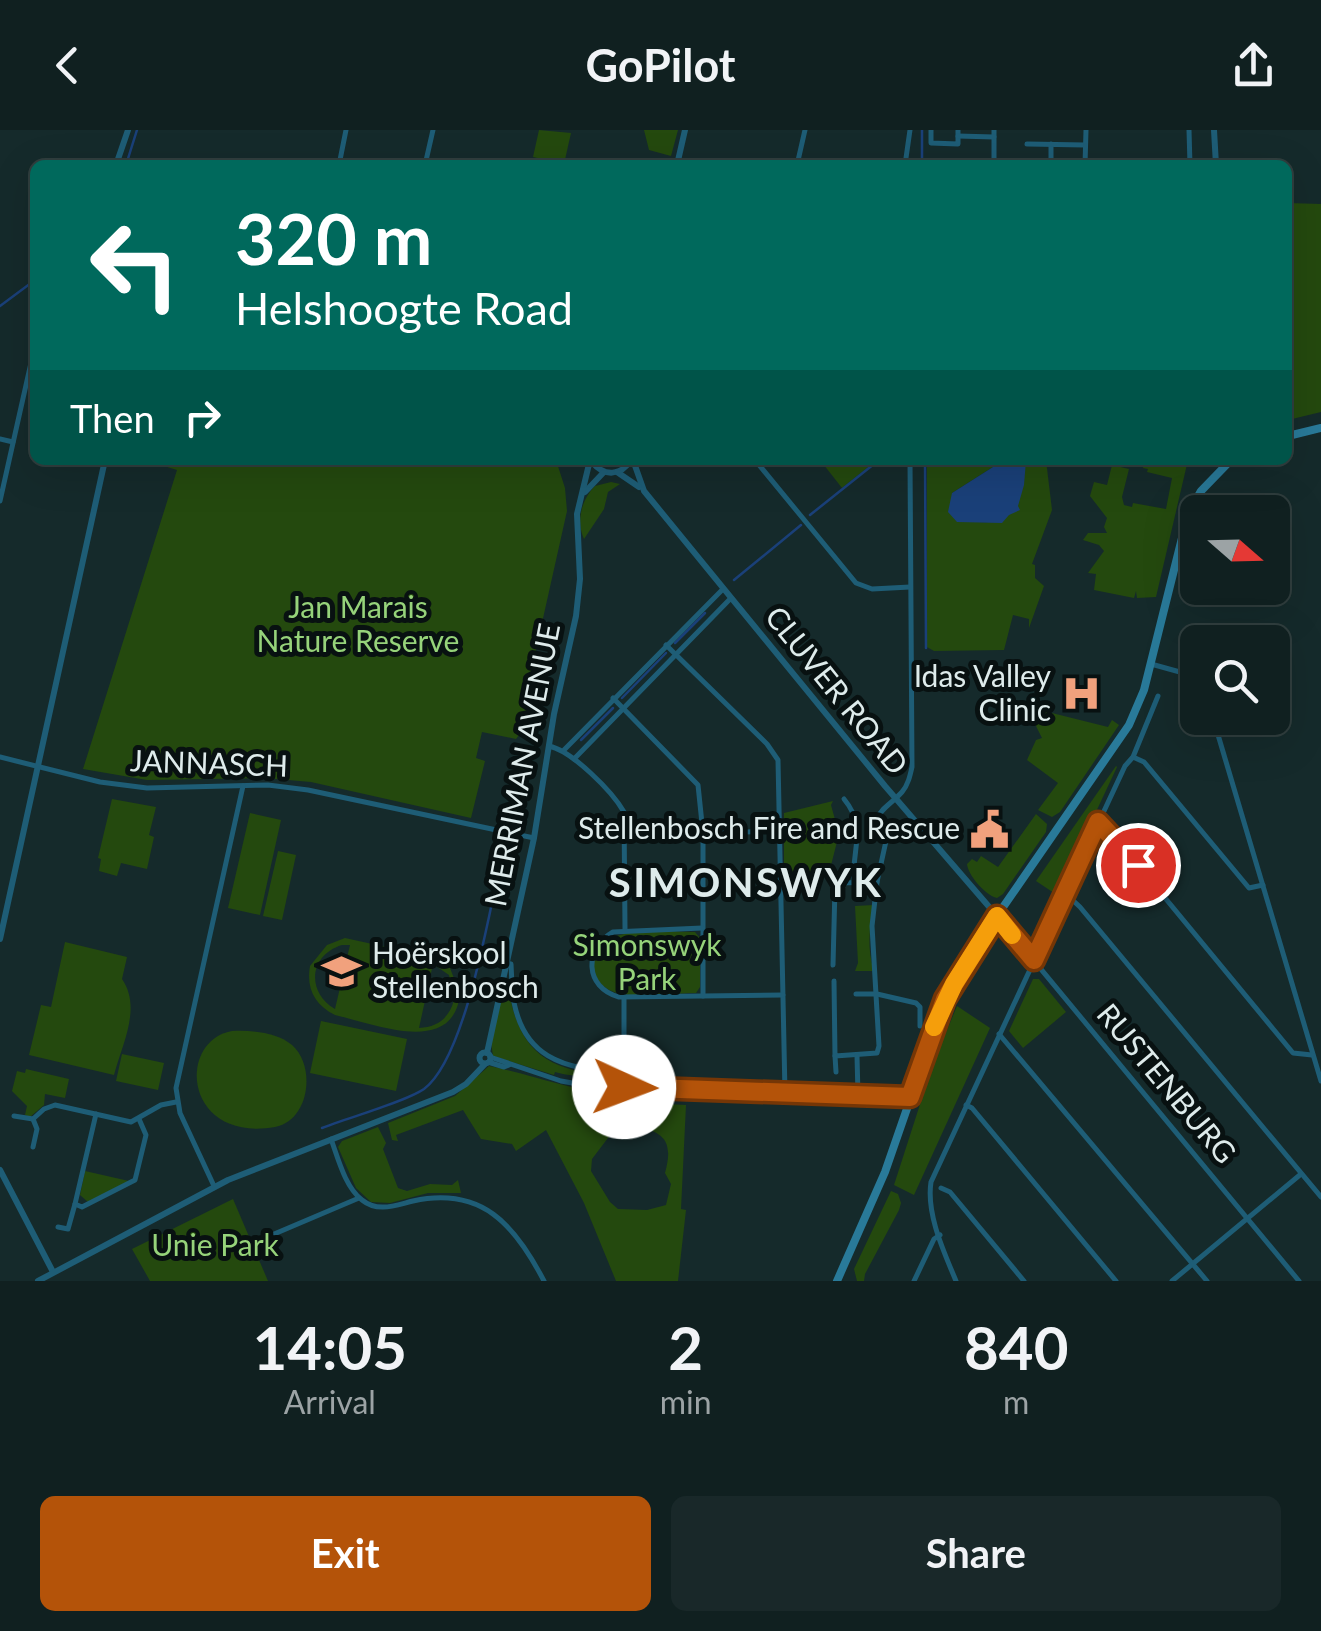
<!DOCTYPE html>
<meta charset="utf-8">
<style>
:root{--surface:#102020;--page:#192829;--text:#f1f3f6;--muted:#9ca3a5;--line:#303e3e;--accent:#b45309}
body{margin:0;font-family:Lato,sans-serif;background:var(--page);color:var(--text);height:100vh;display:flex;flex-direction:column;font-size:38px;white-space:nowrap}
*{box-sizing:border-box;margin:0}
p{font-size:32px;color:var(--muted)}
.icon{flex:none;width:55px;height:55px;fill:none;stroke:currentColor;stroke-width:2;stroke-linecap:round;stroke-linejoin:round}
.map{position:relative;height:1151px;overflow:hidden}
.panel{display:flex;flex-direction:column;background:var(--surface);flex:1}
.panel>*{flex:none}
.hud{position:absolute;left:30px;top:30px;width:1262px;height:305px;border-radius:15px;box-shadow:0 10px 40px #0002,0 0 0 2px var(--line);background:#00695c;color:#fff;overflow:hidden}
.needle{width:65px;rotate:110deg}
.fabs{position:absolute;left:1180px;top:365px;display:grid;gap:20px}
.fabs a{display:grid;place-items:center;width:110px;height:110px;border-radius:15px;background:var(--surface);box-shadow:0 10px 40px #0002,0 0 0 2px var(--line);font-size:50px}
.pin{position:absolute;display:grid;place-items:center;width:85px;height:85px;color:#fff;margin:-42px;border:5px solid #fff;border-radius:50%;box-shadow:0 2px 10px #0007}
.me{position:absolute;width:110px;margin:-55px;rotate:92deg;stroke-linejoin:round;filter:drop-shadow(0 0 8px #0008)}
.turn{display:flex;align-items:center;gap:35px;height:210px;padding:0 40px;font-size:45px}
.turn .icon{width:130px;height:130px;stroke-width:2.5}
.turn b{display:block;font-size:70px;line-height:85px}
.then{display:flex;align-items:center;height:95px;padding:0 40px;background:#0003;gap:20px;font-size:38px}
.eta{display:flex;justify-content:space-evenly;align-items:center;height:170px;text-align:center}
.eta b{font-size:60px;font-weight:700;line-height:70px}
.primary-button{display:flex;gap:20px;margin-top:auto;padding:20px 40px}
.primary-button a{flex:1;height:115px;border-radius:15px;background:var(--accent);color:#fff;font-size:40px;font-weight:700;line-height:115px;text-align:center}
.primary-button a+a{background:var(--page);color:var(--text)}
header{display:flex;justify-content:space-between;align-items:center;height:130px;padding:0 40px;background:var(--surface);font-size:45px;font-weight:700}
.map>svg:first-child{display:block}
.green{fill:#24490e;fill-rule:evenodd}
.water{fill:#1a4079}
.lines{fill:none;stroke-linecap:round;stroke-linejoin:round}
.stream{stroke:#1a4079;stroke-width:2.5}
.minor{stroke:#1e5d76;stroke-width:5}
.tertiary{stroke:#1e5d76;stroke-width:6}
.secondary{stroke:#297a99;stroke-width:8}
.route-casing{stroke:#753606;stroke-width:25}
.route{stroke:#b45309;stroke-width:18}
.slow{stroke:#f59e0b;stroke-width:18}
.labels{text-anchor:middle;stroke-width:10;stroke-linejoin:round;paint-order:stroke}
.park-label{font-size:30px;fill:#96d37a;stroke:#081111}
.poi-label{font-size:30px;fill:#deebeb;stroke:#081111;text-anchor:end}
.street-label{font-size:30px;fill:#deebeb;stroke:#081111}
.district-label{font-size:40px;font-weight:bold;letter-spacing:2.5px;fill:#deebeb;stroke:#081111}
</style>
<header><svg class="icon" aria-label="back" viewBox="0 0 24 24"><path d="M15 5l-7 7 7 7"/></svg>GoPilot<svg class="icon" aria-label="share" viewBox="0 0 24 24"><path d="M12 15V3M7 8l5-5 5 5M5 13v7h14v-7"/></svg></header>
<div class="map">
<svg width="1321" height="1151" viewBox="0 0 1321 1151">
<rect width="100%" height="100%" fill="#152a2b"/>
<g class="green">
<path d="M539,0L571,3L564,34L533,27Z"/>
<path d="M644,0H678L671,26L649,20Z"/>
<path d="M1288,73L1321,74V282L1288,290Z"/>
<path d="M144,330H556L565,358L567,381L529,551C536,582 536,584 516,609L482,602L476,628L485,631L471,688L311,652L265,648L147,650L83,639L177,340Z"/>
<path d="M820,330H877L842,358Z"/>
<path d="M927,330H1004L952,363L957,391C968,391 980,393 989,392C1022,386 1024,356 1025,330H1046L1052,380L1032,434L1035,435V448L1044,456L1029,498V489L1013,485L1004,520L934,521L927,517Z"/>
<path d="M1170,330H1188L1156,467L1137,468L1136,461L1134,468L1094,460L1096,444L1088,443L1104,421L1099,415L1083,410L1088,403H1107L1104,397L1107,388L1090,366L1094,352L1107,355L1112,335L1129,339L1122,367L1124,375L1132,377L1133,373L1166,379L1172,348L1147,342L1148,339L1143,338L1144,332L1154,337L1156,334L1168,336Z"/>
<path d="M611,352L620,354L608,362L604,379L584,409C576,392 581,370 595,356Z"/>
<path d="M1036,579L1108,597L1112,590L1119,595L1060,682L1052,687L1038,680L1058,653L1027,630L1036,610L1042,608L1035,594Z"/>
<path d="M1116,636L1117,637L1057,765L1036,751Z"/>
<path d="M112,669L156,677L149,705L154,707L147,739L121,733L117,746L99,741L101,729L98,728Z"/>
<path d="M833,671L831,675L839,704L828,747L784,748V683Z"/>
<path d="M250,683L281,690L260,785L228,778Z"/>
<path d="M1036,684L1047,694L1046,702L1003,764L997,768C985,765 968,745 967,734L972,729L977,732L981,726L998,737Z"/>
<path d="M278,721L296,725L282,790L263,786Z"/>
<path d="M874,775C869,798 867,819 874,841H855L858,833L855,776Z"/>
<path d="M695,802L700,808V857L696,863C672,863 641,869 617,863C607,860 598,854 595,843C581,791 667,802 695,802Z"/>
<path d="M345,808L459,833L457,839L450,838L460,864C453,927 375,894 335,885C315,875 306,859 310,836L327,815ZM342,815H350L335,879C306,862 309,825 342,815ZM433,834L449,845L454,870C449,888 438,897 419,898Z"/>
<path d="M65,812L127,827L122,849C142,878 122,914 114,945L29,925L41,875L51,877Z"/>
<path d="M1033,849H1039L1066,882L1023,918L1009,901Z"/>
<path d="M502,866L510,867C523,930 558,943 617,945L618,953C605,946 575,948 555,942L554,945L493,926L491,912Z"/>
<path d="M957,876L990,898L914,1065L894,1055L933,934Z"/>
<path d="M321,891L407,909L396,961L310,943Z"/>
<path d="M232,901C251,900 277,902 292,915C316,936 310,990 275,997C184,1013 176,911 232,901Z"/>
<path d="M122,924L164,933L158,960L116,951Z"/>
<path d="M489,936C535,945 572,962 620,963L623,980L611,1004L592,1029L591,1041L610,1072L618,1079L647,1080L666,1075L671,1054L665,1043C680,989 638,1013 628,972L686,975L681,1079L686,1080L678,1151H616L584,1073L546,1000L516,1021L512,1014L481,1009L463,980L396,1005L398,1011L392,1010L388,993L455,966Z"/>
<path d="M26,939L69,949L65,968L45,964L44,975L30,987L25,985L27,976L12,961L17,941L25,943Z"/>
<path d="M378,997L386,1013L383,1019L398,1058L407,1061L430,1054L452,1055L458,1050L461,1063H428L390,1073L371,1072L356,1058L338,1017L342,1011Z"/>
<path d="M85,1041L129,1051L88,1072L80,1065Z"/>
<path d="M891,1061L898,1064L901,1073L899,1080L865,1144L864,1151H857L854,1139Z"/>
<path d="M233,1069L268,1151H150L132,1119Z"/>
</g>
<path class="water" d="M1004,330L1026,331L1024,355L1018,376L1020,380L1009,385L1002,393L957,392L948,382L952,363Z"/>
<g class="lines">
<g class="stream">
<path d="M922,0V35"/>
<path d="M126,35L137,0"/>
<path d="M0,176L35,150"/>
<path d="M925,330L926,518"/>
<path d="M810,385L879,330"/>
<path d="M734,450L801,395"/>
<path d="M675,513L705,483"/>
<path d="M622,568L666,523"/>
<path d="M581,610L613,578"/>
<path d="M322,998C347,988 405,972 424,959C468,926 492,766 505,710"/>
</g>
<g class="minor">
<path d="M931,0V13L958,14V0"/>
<path d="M994,0V31L1051,32V14"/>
<path d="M1189,0L1190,35"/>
<path d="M958,6L994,7"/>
<path d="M1027,14L1085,15"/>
<path d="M339,35L346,0"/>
<path d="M425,35L433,0"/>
<path d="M797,35L805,0"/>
<path d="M905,35L910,0"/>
<path d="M1085,35L1086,0"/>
<path d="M0,309L13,312"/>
<path d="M755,330L856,453L872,459L910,457"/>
<path d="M0,371L35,215"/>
<path d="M666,515L767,614L778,630L785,963"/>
<path d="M1151,534L1198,547"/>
<path d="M613,568L698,655L703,703V866"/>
<path d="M1213,588L1321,951"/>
<path d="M549,616C572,621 612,661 624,682L625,799"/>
<path d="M564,620L723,459"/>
<path d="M0,627L100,652L147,658L268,655L308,660L534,708"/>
<path d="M1133,627L1144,632L1249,758L1263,755"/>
<path d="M574,629L731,468"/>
<path d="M844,669C868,698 851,720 854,753"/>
<path d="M1098,692L1109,700L1293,923L1312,925"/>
<path d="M704,703L781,701"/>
<path d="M1065,763L1080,777L1321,1067"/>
<path d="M997,786L1299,1151"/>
<path d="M702,798L613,802C584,819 584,857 619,867L783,865"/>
<path d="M506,833L511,834L512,855"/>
<path d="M833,835L835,757L839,753L877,752"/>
<path d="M834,851L835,926L877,923L879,916L872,796L877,752L886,711C864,685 886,680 902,662C908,655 910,646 912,637L910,330"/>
<path d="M512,859C519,928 563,940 624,942"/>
<path d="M856,864H877L916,873L920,877V896"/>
<path d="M999,904L1207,1151"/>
<path d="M835,926L836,942"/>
<path d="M857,926L858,965"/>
<path d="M490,927L561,951L595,957L910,967"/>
<path d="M488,932L504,937L509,935"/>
<path d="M624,957V867"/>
<path d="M966,975L972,978L1116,1151"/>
<path d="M96,984L75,1074L82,1077L135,1050L146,1005L139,989"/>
<path d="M14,986L33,989L44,979L55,975L131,992L161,975L176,972"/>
<path d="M33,989L37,999L33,1017"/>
<path d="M331,1009C338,1028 345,1057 362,1070C378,1083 396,1075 413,1071C482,1056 515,1095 544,1151"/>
<path d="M214,1056L180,983L176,958L243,656"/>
<path d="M941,1058L950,1062L1024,1151"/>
<path d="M58,1097L68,1099L75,1074"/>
<path d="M260,1110L359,1068"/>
<path d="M914,1151L934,1109L940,1105"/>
<path d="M956,1151C944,1122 926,1084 931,1052L1125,636L1133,627L1158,566"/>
<path d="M1172,1151L1301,1044"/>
</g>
<g class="tertiary">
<path d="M1214,0L1216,35"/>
<path d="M116,35L128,0"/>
<path d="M677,35L685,0"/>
<path d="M633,330L644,361L885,656L997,786"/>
<path d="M592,332C604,347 621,346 631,330"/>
<path d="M617,342L639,357"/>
<path d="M585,362L604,342"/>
<path d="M0,809L105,330"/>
<circle cx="485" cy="928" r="5.5"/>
<path d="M487,923L534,708L554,584L576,486L580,449L577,384L590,330"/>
<path d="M0,1040L53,1142"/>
<path d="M38,1151L228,1050L453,962L466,954L485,934"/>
</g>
<g class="secondary">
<path d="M1288,306L1321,298"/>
<path d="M837,1151L885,1042L945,869L972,822L1129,595L1144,560L1188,384L1201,361L1231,330"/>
</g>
</g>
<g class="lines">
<defs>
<path id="route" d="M624,957L910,967L945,869L997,786L1034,830L1098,692L1138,735"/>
</defs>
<use href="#route" class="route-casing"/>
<use href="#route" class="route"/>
<path class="slow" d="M934,897L954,854L997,786L1012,805"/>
</g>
<defs>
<symbol id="hospital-bare" viewBox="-9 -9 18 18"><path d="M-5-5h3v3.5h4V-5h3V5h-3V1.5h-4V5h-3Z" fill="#f1a17d" stroke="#081111" stroke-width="2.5" paint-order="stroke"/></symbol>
<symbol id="civic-bare" viewBox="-9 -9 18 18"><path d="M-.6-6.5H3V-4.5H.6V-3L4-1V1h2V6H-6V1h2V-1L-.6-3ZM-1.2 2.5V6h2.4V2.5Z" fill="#f1a17d" stroke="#081111" stroke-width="2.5" paint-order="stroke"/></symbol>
<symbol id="school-bare" viewBox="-9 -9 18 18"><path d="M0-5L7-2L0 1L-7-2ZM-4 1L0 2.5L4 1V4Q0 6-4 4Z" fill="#f1a17d" stroke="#081111" stroke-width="2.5" paint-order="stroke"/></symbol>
</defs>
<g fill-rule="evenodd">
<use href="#hospital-bare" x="1054" y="536" width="55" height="55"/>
<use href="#civic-bare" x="962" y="672" width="55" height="55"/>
<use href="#school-bare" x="314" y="814" width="55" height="55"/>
</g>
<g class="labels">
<g class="park-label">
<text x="358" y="488">Jan Marais<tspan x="358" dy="34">Nature Reserve</tspan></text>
<text x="647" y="826">Simonswyk<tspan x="647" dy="34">Park</tspan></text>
<text x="215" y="1126">Unie Park</text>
</g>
<g class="poi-label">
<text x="1051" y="557">Idas Valley<tspan x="1051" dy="34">Clinic</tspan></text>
<text x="960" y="709">Stellenbosch Fire and Rescue</text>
<text x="372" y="834" text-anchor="start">Hoërskool<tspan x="372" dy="34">Stellenbosch</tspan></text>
</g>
<g class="street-label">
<text transform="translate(836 561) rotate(51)" y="10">CLUVER ROAD</text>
<text transform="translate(209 634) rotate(2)" y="10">JANNASCH</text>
<text transform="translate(523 635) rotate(-79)" y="10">MERRIMAN AVENUE</text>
<text transform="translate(1166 954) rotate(50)" y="10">RUSTENBURG</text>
</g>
<g class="district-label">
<text x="746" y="767">SIMONSWYK</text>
</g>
</g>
</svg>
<div class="fabs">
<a><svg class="needle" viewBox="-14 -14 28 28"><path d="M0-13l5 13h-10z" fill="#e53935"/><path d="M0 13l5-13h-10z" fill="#9ca3a5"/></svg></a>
<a><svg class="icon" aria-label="search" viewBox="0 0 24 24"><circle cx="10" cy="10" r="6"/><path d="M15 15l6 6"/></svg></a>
</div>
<div class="pin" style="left:1138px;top:735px;background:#d93025"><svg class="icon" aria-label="arrive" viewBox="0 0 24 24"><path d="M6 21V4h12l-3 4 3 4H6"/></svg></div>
<svg class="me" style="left:624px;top:957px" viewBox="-20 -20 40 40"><circle r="19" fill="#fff"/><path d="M0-13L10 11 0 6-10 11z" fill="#b45309"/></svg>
<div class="hud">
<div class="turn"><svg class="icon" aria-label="left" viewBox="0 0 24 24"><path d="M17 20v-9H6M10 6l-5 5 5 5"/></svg><div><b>320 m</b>Helshoogte Road</div></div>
<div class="then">Then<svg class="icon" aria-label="right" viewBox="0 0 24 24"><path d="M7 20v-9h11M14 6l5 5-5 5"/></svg></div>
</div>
</div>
<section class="panel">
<div class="eta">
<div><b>14:05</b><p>Arrival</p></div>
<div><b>2</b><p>min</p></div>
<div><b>840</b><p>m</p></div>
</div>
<div class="primary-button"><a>Exit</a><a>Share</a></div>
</section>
